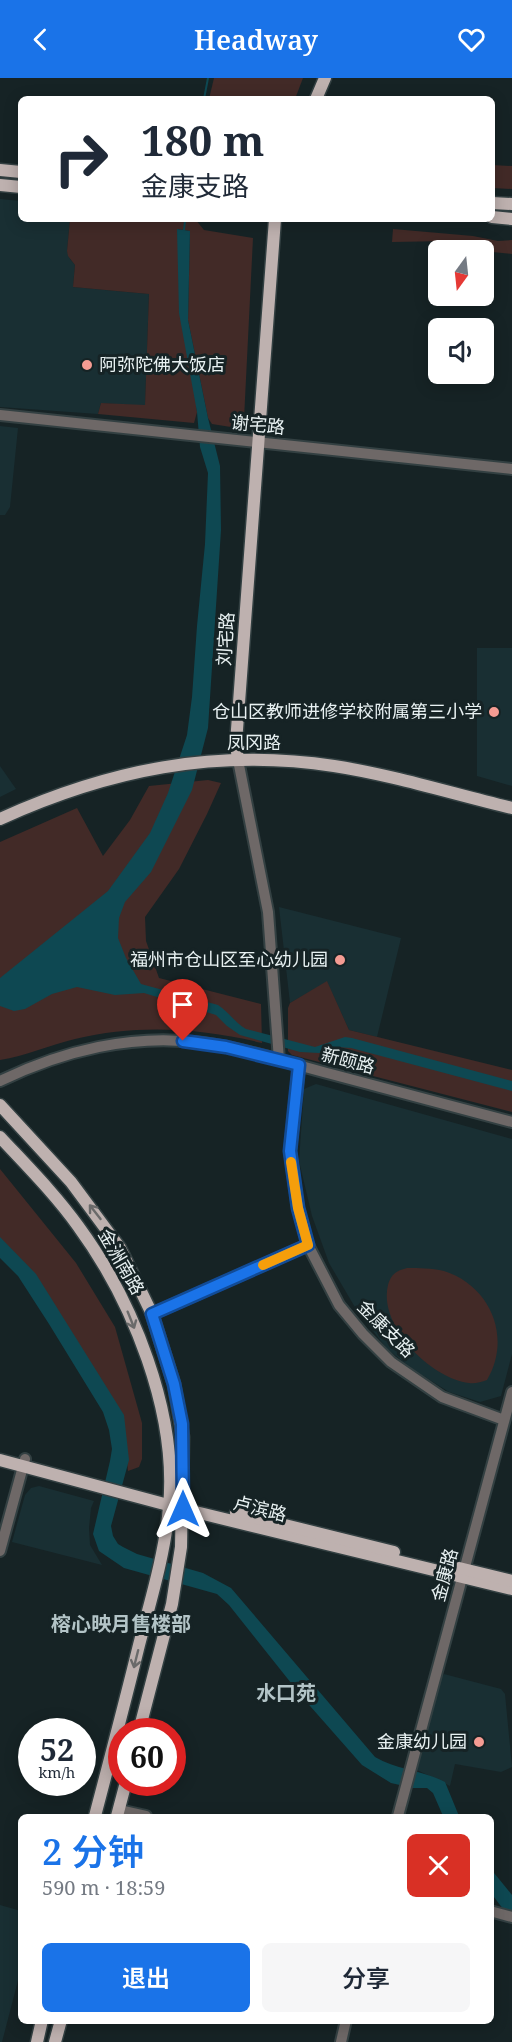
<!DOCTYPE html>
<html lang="zh">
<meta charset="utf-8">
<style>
:root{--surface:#fff;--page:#f6f6f7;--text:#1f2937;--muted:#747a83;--accent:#1a73e8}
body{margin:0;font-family:"Noto Serif","Noto Sans SC",serif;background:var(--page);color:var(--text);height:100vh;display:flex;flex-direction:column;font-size:22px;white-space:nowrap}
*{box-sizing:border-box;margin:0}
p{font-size:20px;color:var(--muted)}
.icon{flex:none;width:33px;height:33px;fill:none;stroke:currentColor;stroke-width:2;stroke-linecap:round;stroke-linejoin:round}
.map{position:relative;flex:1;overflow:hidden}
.panel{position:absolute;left:18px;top:1736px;width:476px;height:210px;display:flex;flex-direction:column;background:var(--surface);border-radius:9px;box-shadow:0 3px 15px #0003}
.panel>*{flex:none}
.guide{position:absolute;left:18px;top:18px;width:477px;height:126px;border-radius:9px;box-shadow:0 3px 15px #0003;background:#fff;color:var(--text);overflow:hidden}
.needle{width:39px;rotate:195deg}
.fabs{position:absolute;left:428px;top:162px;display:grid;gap:12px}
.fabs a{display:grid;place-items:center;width:66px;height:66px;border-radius:9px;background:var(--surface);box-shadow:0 3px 15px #0003;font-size:30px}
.speed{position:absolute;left:18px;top:1640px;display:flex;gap:12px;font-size:30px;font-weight:700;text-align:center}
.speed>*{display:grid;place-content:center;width:78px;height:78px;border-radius:50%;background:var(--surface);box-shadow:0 3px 15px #0003;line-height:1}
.speed small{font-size:15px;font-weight:400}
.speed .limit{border:9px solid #d22;background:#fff;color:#111}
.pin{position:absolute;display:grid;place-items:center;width:51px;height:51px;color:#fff;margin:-62px -26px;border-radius:50% 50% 50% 0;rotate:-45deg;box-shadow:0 0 6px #0007}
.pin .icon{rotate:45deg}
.me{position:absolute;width:66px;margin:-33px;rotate:0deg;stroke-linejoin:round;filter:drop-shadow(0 0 4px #0008)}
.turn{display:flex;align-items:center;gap:21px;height:126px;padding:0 24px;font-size:27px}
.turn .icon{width:78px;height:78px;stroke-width:2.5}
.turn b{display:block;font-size:42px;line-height:51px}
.round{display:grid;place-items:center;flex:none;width:63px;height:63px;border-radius:9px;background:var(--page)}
.summary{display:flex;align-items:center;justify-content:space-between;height:102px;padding:0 24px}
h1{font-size:36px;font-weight:600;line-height:45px;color:var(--accent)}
.primary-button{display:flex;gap:12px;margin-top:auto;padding:12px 24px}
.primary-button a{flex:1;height:69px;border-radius:9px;background:var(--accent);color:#fff;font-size:24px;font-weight:600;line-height:69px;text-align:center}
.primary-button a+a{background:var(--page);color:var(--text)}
header{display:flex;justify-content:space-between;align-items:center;height:78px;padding:0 24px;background:var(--accent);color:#fff;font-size:27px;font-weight:600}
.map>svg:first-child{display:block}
.built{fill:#192f33}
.green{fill:#422a27}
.water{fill:#0e4852}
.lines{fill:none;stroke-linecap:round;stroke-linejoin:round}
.stream{stroke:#0e4852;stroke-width:2}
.minor-casing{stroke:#334042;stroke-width:14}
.major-casing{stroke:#334042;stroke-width:15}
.minor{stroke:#6e6867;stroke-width:10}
.major{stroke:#beb1af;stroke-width:12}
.oneway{stroke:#6a6a6a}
.route-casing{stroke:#114b97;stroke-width:15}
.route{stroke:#1a73e8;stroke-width:10}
.slow{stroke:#f59e0b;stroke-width:10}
.poi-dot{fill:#f59c93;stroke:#162325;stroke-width:2}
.labels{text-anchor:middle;stroke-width:6;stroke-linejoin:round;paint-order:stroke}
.poi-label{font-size:18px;fill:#e8f1f2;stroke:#162325;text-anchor:end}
.street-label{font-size:18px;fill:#e8f1f2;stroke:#162325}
.neighbourhood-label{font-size:20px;font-weight:bold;fill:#b3c4c7;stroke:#162325}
</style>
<header><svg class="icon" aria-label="back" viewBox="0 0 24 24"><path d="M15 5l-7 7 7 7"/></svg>Headway<svg class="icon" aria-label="heart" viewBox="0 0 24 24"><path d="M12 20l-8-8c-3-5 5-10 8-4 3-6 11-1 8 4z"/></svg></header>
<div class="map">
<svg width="512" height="1964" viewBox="0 0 512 1964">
<rect width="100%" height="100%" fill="#162325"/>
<g class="built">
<path d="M0,121L21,123V141H70L67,173L70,181L75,187L73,209L149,216L145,328L101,325L98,336L0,329Z"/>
<path d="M0,348L18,350L10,429L5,437H0Z"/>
<path d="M477,570H512V708L477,698Z"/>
<path d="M0,688L16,711L0,719Z"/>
<path d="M279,829L401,860L377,959L349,952L327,904L290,925Z"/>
<path d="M316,1006L512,1061V1276L501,1318L480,1324L449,1314L414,1292L387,1271L356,1231L329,1185L312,1138L299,1083L304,1011Z"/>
<path d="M39,1408L94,1423L91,1430L89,1450L90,1467L102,1487L12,1464L25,1417L31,1410Z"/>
<path d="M444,1596L501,1611L505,1616L512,1689L501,1694L455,1686L450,1708L417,1692L440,1601Z"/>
<path d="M0,1827L21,1833V1891L2,1964H0Z"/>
</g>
<g class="green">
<path d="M214,0H303L295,21H209Z"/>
<path d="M492,87L512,88V111L492,110Z"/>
<path d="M70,141H195L204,152L253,160L244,341L242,347L237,350L212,346L208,340L188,242L190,153L177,151L197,334L194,345L98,336L101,325L145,327L149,216L73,209L75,187L68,178L67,173Z"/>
<path d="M393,151L473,158L498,163L512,162V176L472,172L448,163L392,164Z"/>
<path d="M208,702L221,705L207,736L179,791L145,839L146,863L159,900L261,926L262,965C200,950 138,946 75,961C50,967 25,978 0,982V764L77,730L103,778L130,742L149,708Z"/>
<path d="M327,903L349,952L512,992V1034L292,977L288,973V930L290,925Z"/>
<path d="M0,1091L76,1185L115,1249L142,1345V1381L139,1389L128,1393L122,1338L0,1162Z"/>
<path d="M407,1190C419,1190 431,1190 444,1193C491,1208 512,1260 487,1302C481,1304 475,1306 469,1305C430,1300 378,1247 388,1207C391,1196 396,1193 407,1190Z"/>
</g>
<g class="water">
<path d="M177,151L190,153L188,242L208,340L220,388L221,452L208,650L192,712L151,794L125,824L119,840L118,860L126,880L141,906L218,927C229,934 235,945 246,951L315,969L345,959L352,960L512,1003V1013L351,970L336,969L319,975L300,974L240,957L227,948L216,937L144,915L115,917L77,909L52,916L25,931L14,933L0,928V900L108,813L150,755L168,715L187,657L192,619L197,548L205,466L208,395L200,369L197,334L179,235Z"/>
<path d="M0,1159L36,1196L124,1337L129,1382L111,1448L113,1458L118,1466L123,1469L137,1476L203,1495L231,1510L375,1679C396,1692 423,1692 445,1704L459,1738H443L433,1715L427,1710H413L391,1705L362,1687L303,1620L229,1527L217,1516L124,1490L99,1473L93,1456L110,1383L112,1371L109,1352L103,1334L49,1246L18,1198L0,1180Z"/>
<path d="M490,1790L512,1817V1843L491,1815Z"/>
</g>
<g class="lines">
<g class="stream">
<path d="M204,21L208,0"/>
<path d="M184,152L185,143"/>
</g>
<defs>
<g id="minor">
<path d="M0,337L512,391"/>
<path d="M238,682L268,834L279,982"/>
<path d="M299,988L290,1073L298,1130L308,1167L339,1227L363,1256L391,1284L442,1319L504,1342"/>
<path d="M0,1003C62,973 133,955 203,965C246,971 289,985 331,996C392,1012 452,1028 512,1044"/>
<path d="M152,1236L308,1167"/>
<path d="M0,1473L25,1381"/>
<path d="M119,1732L146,1738"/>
<path d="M398,1738L512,1314"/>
<path d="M490,1833L512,1839"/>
<path d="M341,1964L346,1942"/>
</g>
<g id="major">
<path d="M316,21L325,0"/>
<path d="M0,92L21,94"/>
<path d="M0,107L21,109"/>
<path d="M492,125L512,126"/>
<path d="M492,139L512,141"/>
<path d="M238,682L236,665L275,141"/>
<path d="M0,741C108,692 215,670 334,688C393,697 453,716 512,730"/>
<path d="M0,1027L71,1104L120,1170L152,1236L174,1306L183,1359L181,1469L172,1526L139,1653"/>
<path d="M0,1059C27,1088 55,1116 78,1148C133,1223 178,1335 169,1429C165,1475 151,1521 139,1567C125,1624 110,1681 95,1738"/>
<path d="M0,1382L183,1431L512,1511"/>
<path d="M236,1435L394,1474"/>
<path d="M455,1489L512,1503"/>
<path d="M117,1738L126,1704"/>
<path d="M37,1964L42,1942"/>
<path d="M55,1964L61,1942"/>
</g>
</defs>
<use href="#minor" class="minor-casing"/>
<use href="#major" class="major-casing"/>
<use href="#minor" class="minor"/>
<use href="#major" class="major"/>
</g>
<defs><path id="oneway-shaft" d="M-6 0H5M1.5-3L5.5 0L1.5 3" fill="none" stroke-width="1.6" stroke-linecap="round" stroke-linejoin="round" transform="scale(1.5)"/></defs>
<g class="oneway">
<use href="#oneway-shaft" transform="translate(95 1134) rotate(-128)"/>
<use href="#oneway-shaft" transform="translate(131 1242) rotate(68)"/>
<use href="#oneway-shaft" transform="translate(136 1581) rotate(104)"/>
</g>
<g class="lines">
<defs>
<path id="route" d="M183,1431L182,1346L174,1306L152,1236L308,1167L298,1130L290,1073L299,987L226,969L183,963"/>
</defs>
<use href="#route" class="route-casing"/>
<use href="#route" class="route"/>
<path class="slow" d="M263,1187L308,1167L298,1130L291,1084"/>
</g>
<g class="poi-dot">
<circle cx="87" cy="287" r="6"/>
<circle cx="494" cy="634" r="6"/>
<circle cx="340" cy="882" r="6"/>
<circle cx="479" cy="1664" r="6"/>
</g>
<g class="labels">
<g class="poi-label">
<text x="99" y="293" text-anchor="start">阿弥陀佛大饭店</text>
<text x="482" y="640">仓山区教师进修学校附属第三小学</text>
<text x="328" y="888">福州市仓山区至心幼儿园</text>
<text x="467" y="1670">金康幼儿园</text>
</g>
<g class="street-label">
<text transform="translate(258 347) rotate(6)" y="6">谢宅路</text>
<text transform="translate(226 561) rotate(-86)" y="6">刘宅路</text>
<text x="254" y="671">凤冈路</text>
<text transform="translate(348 983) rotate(15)" y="6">新颐路</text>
<text transform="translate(121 1184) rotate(60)" y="6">金洲南路</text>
<text transform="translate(386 1251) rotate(45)" y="6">金康支路</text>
<text transform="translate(260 1431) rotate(14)" y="6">卢滨路</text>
<text transform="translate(445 1497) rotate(-75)" y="6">金康路</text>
</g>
<g class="neighbourhood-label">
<text x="121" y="1553">榕心映月售楼部</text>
<text x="286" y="1622">水口苑</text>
</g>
</g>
</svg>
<div class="fabs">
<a><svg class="needle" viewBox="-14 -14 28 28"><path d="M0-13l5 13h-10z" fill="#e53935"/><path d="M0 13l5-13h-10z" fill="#747a83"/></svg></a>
<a><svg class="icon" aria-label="sound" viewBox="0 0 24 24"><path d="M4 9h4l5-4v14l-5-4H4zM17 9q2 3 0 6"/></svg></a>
</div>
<div class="speed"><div>52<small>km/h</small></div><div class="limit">60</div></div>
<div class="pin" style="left:183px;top:963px;background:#d93025"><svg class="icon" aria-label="arrive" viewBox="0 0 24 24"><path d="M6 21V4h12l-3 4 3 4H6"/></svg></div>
<svg class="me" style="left:183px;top:1431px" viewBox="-20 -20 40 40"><path d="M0-17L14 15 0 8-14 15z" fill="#1a73e8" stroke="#fff" stroke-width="4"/></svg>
<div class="guide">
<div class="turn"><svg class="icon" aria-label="right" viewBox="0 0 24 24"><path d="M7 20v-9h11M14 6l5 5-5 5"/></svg><div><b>180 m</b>金康支路</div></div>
</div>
<section class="panel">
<div class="summary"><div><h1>2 分钟</h1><p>590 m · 18:59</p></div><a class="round" style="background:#d93025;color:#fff"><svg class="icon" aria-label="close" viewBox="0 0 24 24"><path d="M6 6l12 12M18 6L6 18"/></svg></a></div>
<div class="primary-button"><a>退出</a><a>分享</a></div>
</section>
</div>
